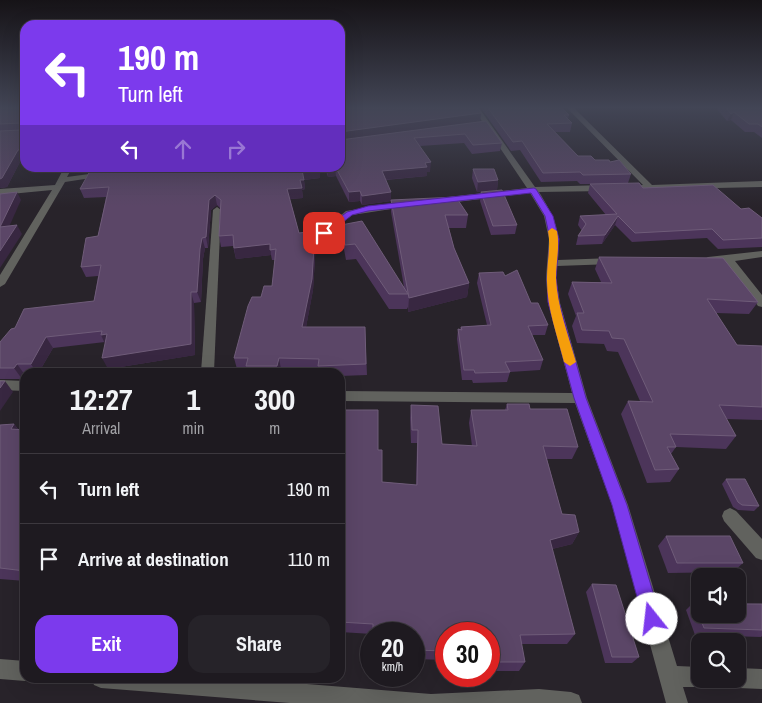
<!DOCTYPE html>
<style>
:root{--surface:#1e1a20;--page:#262329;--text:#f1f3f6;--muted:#a1a1a5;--line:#3c383e;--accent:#7c3aed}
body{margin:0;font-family:"Archivo Narrow",sans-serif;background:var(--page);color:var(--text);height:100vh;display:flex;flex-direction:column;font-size:19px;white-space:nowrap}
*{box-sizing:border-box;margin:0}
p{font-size:16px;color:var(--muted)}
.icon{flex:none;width:28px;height:28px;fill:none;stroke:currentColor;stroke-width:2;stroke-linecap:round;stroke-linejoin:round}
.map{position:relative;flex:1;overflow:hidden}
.details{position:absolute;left:20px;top:368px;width:325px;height:315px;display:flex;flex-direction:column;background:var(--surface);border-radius:15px;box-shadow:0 5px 20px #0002,0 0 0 1px var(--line)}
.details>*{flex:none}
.banner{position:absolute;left:20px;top:20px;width:325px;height:152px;border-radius:15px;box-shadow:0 5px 20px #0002,0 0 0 1px var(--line);background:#7c3aed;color:#fff;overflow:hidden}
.tools{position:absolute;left:691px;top:568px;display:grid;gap:10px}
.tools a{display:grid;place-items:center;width:55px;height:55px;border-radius:10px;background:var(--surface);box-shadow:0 5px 20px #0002,0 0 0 1px var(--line);font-size:25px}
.speed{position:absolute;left:360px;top:622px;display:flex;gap:10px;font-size:25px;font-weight:700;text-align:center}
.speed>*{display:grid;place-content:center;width:65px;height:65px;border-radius:50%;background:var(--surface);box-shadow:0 5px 20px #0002,0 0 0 1px var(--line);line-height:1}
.speed small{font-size:12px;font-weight:400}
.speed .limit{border:8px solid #d22;background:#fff;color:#111}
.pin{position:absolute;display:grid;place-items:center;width:42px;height:42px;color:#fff;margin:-21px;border-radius:10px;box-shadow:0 2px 8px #0006}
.me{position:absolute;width:55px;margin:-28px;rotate:344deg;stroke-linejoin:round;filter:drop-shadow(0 0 4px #0008)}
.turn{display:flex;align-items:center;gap:18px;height:105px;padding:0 15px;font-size:22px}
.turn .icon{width:65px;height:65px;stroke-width:2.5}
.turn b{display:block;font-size:35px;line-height:42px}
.lanes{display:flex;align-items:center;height:48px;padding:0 15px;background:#0003;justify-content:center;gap:25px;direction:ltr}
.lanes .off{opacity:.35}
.eta{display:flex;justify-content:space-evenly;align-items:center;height:85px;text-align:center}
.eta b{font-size:30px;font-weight:700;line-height:35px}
.button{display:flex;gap:10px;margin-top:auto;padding:10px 15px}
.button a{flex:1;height:58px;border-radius:15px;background:var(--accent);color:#fff;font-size:20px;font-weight:700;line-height:58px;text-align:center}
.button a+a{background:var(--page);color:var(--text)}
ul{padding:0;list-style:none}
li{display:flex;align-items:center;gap:15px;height:70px;padding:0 15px;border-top:1px solid var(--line)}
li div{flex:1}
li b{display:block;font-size:19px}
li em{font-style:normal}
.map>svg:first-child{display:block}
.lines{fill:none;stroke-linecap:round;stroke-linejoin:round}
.minor{fill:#61625e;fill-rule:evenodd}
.wall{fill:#4c355a}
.shaded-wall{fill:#382741}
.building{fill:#5b4667;stroke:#6f5c79}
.route{fill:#7c3aed;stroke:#51269a}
.slow{fill:#f59e0b}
</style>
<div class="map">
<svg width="762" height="703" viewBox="0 0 762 703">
<rect width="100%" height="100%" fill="#28232a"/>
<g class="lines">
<g class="minor">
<path d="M473,108H479L535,187L605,185L609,188L605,191L539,192C555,218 560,229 558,260L613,258L618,261L613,264L557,266L556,278L560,303L587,398L628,505L677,666L700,667V679H710L707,684L700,687H683L688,703H666L612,505L575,403L340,401V391L572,393L548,303L546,278L549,239L544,216L530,193L440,204L436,201L440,198L527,188Z"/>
<path d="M567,108H574L652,185L762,181V187L624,190V186L643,185Z"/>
<path d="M64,168H72L67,177L104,172L108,174L104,176L65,182L5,284L0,287V275L52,190L0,195V189L55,185Z"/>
<path d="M408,201L411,202V206L352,215L327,235H321L319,233L346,211Z"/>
<path d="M217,207L221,210L214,372H201L213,210Z"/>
<path d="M762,251V257L735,261L762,295V307L758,306L725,262L708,263L703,260L708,257Z"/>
<path d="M0,380L25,381V391L0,390Z"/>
<path d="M730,508L736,511L762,539V560L756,558L724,521L722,516L724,511Z"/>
<path d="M0,659L25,661V678H32L25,681L0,679Z"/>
<path d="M738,668L762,669V689L738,688L731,685L728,679H738Z"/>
<path d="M91,678H231L431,694L539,689L571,692L579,695L582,703H290L101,688L94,685Z"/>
</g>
</g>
<g class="wall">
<path d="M0,108H25V157L22,158L7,187L0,188Z"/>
<path d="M340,108L481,113L480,121L502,143L500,151L472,154L464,143L420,146L430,172H427V176L386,180L391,200L468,215L466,228H449L454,248L469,283L467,297L408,312V307L407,309H389L356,259L346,260L342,239L341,225L404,287L391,212V201L362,205L360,201L349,202L336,176L328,177L325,168H340Z"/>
<path d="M481,108H562L569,115L568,119L572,123L570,132H555L578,156L595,160L610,162L631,174L628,183L643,188L741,209L762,218V247L718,249L707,238L632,242L615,225L602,244L576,245L578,236L582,231L578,225L580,216L606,215L588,193L590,184H622H580L577,181L541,182L520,150L511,151Z"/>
<path d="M716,108H762V138L754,132H745L731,120L727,121Z"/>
<path d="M79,168H320V178L304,180L305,189L302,190L303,198L290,199L299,233L315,231L316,242L313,290L306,327H365L367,375L340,376V372H319V370L281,369L280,372H248L247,369H237L234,358L261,297L272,286L275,260H272L271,255L236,259L233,246L221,247L219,236L220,208L217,205L211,210L208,248H205L203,259L201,302L194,303L195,355L108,369L105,342L53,348L39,372H25V375L22,379H0V342L15,328L94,301L98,276L86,277L81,267L98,236L106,197L84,198L80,189L98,170L97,168L80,169Z"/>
<path d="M473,169L498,180L497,190L477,192L472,178Z"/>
<path d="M481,192L517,225L515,234L491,235L480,201Z"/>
<path d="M599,257L758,302L749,314L716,313L737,345L762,346V420L726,419L736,436L726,449L676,447L671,454L679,469L670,482L647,483L621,414L628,401H640L618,352L607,351L604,344L577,343L572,326L576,316L568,294L572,282H601L595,269Z"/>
<path d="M479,273L505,276L531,303L548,325L545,335H532L543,360L540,370L510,372L507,382L473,383L472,380H462L457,339L458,329H460L461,327L487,325L477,283Z"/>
<path d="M507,404L530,409L578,447L572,459H547L562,514L579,532L572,544L552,549L575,634L567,644H521L525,662L519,671H489V634H446V660L414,659V634H372L340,632V410L378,450L382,482L416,485L417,443H411L410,418L411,405L442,444L472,446L469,423L471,410H505Z"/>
<path d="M14,424L19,430H25V581L0,579V425Z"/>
<path d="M726,479L759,506L754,511L738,510L733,507L722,484Z"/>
<path d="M666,536L743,563L733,572L668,573L658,546Z"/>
<path d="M592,584L639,657L632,663H605L586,592Z"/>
<path d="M694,602L762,604V636L761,637L695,635L686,610Z"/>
</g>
<g class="shaded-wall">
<path d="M734,112L731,120L727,121L731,114Z"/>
<path d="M481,113L480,122L340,141V132Z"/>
<path d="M25,149V157L22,158L7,187L0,188V179L18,150Z"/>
<path d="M431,162L430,172H427V176L382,180V171Z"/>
<path d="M79,168H128L99,171L97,168L80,169Z"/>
<path d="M320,168V178L303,180L302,170Z"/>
<path d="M327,168H335L336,176L328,177Z"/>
<path d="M300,180H304L305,189L302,190L303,198L289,199L287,189Z"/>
<path d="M498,180L497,190L477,192L478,182Z"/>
<path d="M360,191V201L349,202V192Z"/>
<path d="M17,192L21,200L5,236L0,227Z"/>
<path d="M391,192V201L362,205V196Z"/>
<path d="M215,195L217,205L211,210L208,248L206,237L209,200Z"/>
<path d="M618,216L615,225L602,244L605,235Z"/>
<path d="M17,225L22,234L0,268V251Z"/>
<path d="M315,231L316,242L313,290L304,338L302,327Z"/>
<path d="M202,238L205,248L203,259L201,302L197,292L200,249Z"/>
<path d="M270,244L271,255L236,259L234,248Z"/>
<path d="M469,283L467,297L408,312L409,298Z"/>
<path d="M191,292L194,303L195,355L108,369L102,358Z"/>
<path d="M107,334L106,346L101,335Z"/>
<path d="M46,337L53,348L39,372H36L31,364Z"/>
<path d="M279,358L281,369L280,372H279L277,366Z"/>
<path d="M17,364L25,375L22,379L14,368Z"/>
<path d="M5,381L13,392L0,411V388Z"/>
<path d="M14,424L25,438L11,429Z"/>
<path d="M579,532L572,544L544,551L550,540Z"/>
</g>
<g class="building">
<path d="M0,108H25V149L18,150L2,178L0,179V131L22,130L23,129L21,123L0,124Z"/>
<path d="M340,108H478L481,113L340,132Z"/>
<path d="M488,108H562L569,115H564L572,123L547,124L578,156H591L595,160H609L610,162L619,160L631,174L583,175L580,172L543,173L522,141L513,142Z"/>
<path d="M726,108H762V127L758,124H749L734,112L731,114Z"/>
<path d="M486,121L502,143L473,145L465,134L414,138L431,162L425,163L427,167L382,171L391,192L362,196L360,191L349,192L336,168H340V140Z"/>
<path d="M113,168H319L302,170L304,180H300L302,188L287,189L299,233L315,231L312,279L302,327H365L366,364L318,366L319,359L279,358L277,366H246L248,358H234L248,306L252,297H261L264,286H272L276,249L270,250V244L234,248L233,235L219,236L221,200L215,195L209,200L206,237L202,238L200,249L197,292H191V344L102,358L107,334L101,335L102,331L46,337L31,364H17L14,368H0V342L11,329L15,328L24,309L94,301L101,265L81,267L86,238L98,236L109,187L80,189L90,171Z"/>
<path d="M473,169H494L498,180L478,182Z"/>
<path d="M639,183L643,188L713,185L741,209L749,208L762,218V238L723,240L712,229L635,233L618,216L605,235L578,236L586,224L580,216L617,214L590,184Z"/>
<path d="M502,190L517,225L493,226L481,192Z"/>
<path d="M17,192L0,227L17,225L0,251V194Z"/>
<path d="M456,197L468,215H445L454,248L469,283L409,298L391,200Z"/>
<path d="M362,221L408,294H389L355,244L345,245L341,225Z"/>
<path d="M599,257L723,258L758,302L707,299L737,345L762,346V407L719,405L736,436L670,434L676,447H667L679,469L655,470L628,401L653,402L624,339L612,338L609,331L582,330L577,313H584L572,282L612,283Z"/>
<path d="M517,270L531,303H538L548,325L528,326L543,360L505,362L510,372L475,373L474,370H464L458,329L462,330L461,327L491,325L479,273L503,272L505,276Z"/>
<path d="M0,381H5L0,388Z"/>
<path d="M507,404H529L530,409H567L578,447L543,446L562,514L575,515L579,532L550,540L575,634L520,635L525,662H489V634H446V651L414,650V634H373V624L340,622V410H378V450H382V482L417,485L418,430H412L411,405L438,406L442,444L477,446L471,410H508Z"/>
<path d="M14,424L11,429L25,430V512L23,515H25V571L0,568V425Z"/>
<path d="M726,479H745L759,506L742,505L738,502Z"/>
<path d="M666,536H730L743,563H677Z"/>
<path d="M592,584L616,585L639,657H612Z"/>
<path d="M694,602L700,603V614H738V604H762V630L704,628Z"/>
</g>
<linearGradient id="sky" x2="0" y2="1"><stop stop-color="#161317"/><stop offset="0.52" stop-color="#424555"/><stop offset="1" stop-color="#424555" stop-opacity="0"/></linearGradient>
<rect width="762" height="207" fill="url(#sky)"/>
<path class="route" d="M534,188L536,189L553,216L559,239L556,278L559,302L586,398L627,505L661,619L658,625L652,628L646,625L643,619L612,505L574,398L548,302L547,278L550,239L545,216L531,193L368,211L352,215L327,235L319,233L347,212L368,206Z"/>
<path class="slow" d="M552,228L557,231C560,246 556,262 556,278C557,306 568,334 576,362L570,366L564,362C557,334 546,306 547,277C547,262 551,246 548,231Z"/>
</svg>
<div class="tools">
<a><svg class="icon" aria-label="sound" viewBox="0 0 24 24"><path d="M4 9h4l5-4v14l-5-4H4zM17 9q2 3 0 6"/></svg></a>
<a><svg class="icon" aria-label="search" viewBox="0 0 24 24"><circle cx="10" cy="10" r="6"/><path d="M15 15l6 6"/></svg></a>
</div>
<div class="speed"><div>20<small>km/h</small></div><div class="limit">30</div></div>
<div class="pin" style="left:324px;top:233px;background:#d93025"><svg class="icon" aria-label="arrive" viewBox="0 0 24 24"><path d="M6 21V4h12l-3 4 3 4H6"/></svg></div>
<svg class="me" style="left:652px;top:619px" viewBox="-20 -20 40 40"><circle r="19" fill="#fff"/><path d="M0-13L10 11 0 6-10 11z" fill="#7c3aed"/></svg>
<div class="banner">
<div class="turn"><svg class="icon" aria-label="left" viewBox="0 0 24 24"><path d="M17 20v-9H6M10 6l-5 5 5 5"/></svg><div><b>190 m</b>Turn left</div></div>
<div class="lanes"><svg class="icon" aria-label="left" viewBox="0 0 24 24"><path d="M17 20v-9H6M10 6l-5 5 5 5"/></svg><svg class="icon off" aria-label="ahead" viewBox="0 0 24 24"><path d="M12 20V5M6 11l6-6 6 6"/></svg><svg class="icon off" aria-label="right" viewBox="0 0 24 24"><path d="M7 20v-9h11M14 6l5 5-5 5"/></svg></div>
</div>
<section class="details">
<div class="eta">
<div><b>12:27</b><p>Arrival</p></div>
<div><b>1</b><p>min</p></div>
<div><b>300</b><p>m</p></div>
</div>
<ul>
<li><svg class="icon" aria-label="left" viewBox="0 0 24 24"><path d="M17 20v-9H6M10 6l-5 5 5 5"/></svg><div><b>Turn left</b></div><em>190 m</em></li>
<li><svg class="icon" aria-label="arrive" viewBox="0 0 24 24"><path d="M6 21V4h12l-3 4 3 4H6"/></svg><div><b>Arrive at destination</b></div><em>110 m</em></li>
</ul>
<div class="button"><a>Exit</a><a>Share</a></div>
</section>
</div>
